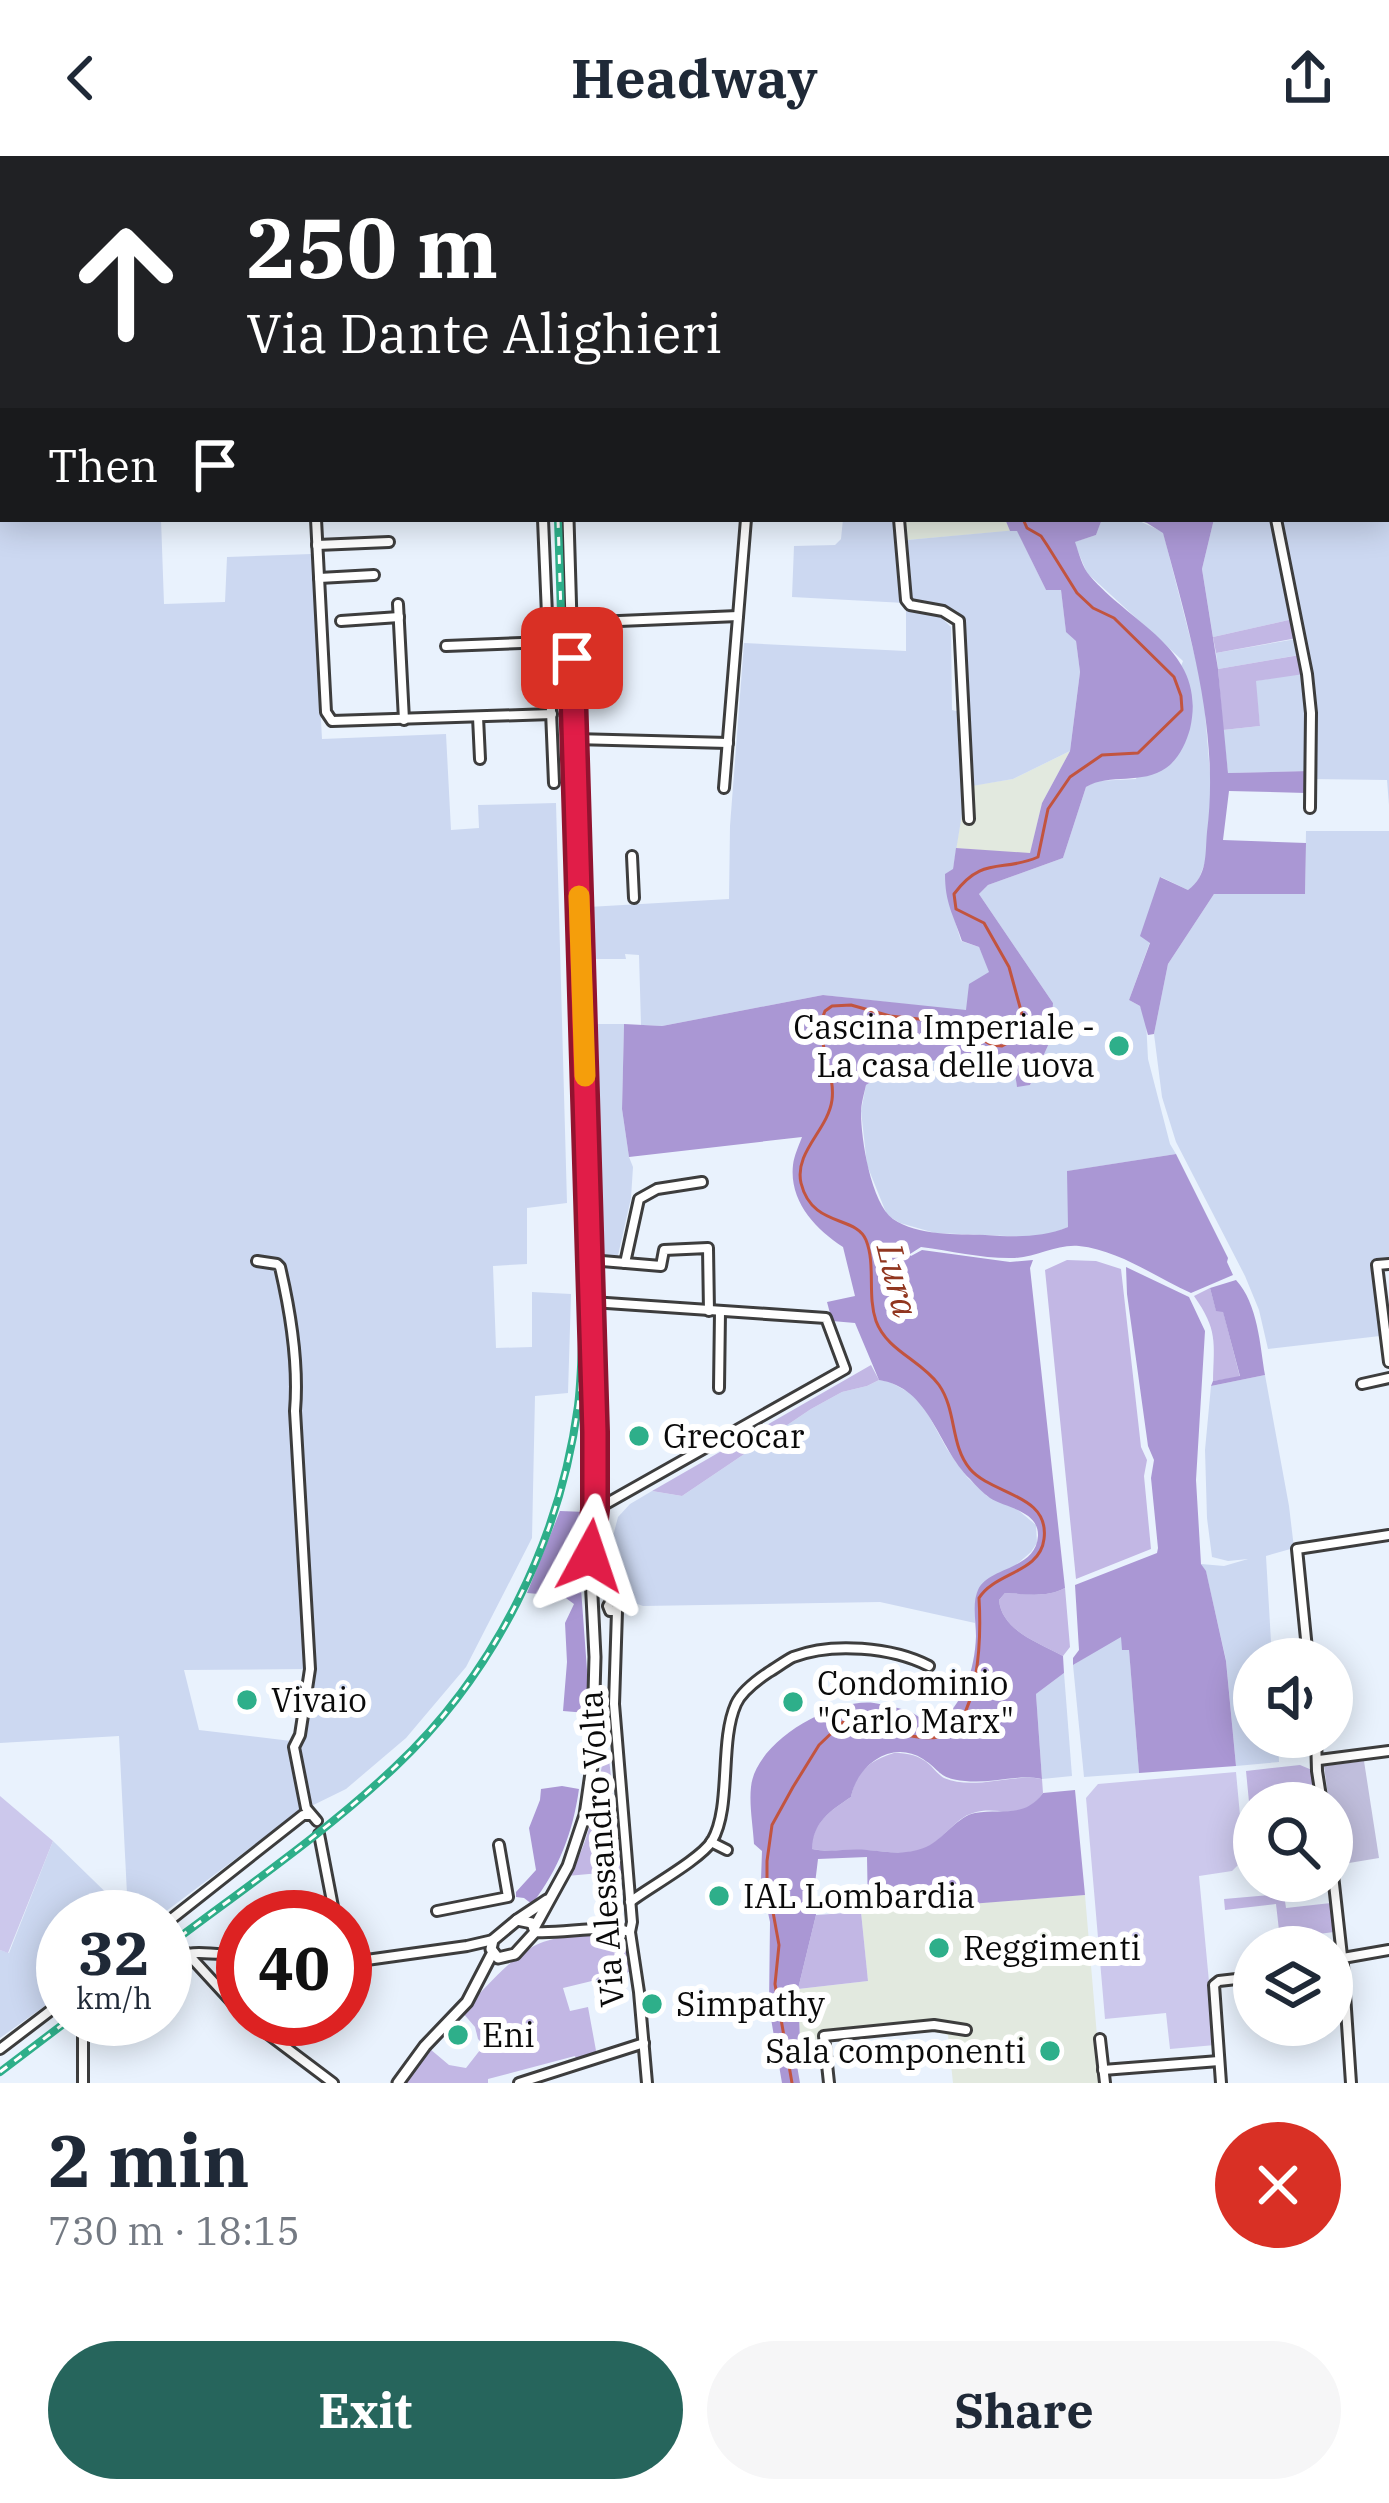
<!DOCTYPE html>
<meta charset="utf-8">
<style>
:root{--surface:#fff;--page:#f6f6f7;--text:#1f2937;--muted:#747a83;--accent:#26655c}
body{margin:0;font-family:"IBM Plex Serif",serif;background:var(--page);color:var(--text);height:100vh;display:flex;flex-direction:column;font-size:45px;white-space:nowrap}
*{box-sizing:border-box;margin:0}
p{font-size:39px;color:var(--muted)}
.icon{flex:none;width:66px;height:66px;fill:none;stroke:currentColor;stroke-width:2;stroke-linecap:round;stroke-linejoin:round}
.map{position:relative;height:1927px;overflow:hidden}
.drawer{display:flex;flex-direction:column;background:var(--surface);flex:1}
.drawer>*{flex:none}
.hud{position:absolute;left:0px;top:0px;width:1389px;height:366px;box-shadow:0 6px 30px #0003;background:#202124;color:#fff;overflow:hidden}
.controls{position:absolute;left:1233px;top:1482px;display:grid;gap:24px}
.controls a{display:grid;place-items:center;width:120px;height:120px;border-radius:50%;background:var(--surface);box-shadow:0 6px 30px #0003;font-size:60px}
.speed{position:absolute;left:36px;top:1734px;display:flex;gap:24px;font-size:60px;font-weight:700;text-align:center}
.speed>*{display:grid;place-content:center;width:156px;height:156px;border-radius:50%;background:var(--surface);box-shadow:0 6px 30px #0003;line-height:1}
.speed small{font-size:30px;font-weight:400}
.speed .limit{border:18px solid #d22;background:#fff;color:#111}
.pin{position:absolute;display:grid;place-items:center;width:102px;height:102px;color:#fff;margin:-51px;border-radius:24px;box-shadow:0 6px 18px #0006}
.me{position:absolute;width:132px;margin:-66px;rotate:5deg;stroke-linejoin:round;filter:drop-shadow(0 0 9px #0008)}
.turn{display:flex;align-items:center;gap:42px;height:252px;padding:0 48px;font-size:54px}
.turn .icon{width:156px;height:156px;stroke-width:2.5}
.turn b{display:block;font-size:84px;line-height:102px}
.then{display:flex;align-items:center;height:114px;padding:0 48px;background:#0003;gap:24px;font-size:45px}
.round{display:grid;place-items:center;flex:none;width:126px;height:126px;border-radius:63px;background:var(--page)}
.headline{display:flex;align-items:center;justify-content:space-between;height:204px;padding:0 48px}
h1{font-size:72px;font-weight:800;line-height:90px}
.action{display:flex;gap:24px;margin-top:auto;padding:24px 48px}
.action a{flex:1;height:138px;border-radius:72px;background:var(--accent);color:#fff;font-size:48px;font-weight:800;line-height:138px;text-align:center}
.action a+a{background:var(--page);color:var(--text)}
header{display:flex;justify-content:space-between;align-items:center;height:156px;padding:0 48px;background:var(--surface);font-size:54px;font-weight:800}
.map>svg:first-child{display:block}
.industrial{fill:#e2e9df}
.farmland{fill:#ccd8f1;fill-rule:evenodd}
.green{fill:#c2b7e4}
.forest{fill:#aa97d4}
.cemetery{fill:#c0bedc}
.pitch{fill:#ccc8ec}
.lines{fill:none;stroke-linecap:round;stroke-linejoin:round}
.stream{stroke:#c2543f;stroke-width:3}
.minor-casing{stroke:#3d3d3d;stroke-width:14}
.tertiary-casing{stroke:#3d3d3d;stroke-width:15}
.minor{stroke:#fff;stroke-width:8}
.tertiary{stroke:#fff;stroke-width:9}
.rail-casing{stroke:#2eaf8a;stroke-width:8}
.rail{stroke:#fff;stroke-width:3;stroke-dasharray:9;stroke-linecap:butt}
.route-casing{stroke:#92132f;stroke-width:30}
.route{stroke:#e11d48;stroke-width:21}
.slow{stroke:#f59e0b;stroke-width:21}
.poi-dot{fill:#2eaf8a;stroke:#fff;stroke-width:4.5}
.labels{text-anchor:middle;stroke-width:12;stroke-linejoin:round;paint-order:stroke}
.poi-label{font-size:33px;fill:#0a0a0a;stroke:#fff;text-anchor:start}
.street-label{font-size:33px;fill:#0a0a0a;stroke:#fff}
.water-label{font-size:36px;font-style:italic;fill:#91361f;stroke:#fff}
</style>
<header><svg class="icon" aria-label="back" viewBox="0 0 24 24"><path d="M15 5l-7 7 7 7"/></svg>Headway<svg class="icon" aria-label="share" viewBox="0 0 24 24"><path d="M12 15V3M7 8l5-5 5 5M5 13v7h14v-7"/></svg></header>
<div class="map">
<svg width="1389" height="1927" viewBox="0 0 1389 1927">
<rect width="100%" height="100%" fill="#e9f2fd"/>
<g class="industrial">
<path d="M897,363H1005L1010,375L907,384Z"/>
<path d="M1070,595L1042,647L1030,698L956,692L964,646L963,631L1013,623Z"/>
<path d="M1085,1739L1101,1927H953L948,1879L927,1874L800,1885L798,1833L868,1825L861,1756Z"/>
</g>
<g class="farmland">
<path d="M0,295H3V363H161L164,448L225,446L227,401L312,398L322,583L446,578L451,674L479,672L478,649L556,647L567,1047L527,1052V1108L493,1110L496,1192L532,1191V1136L571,1138L568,1237L535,1240L532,1382L466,1511L406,1582L346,1633L295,1658L161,1759L152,1757L127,1738L119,1580L0,1587ZM304,1513L296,1577L291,1585L199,1574L184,1514Z"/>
<path d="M1386,307H1389V649L1387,624L1310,623L1309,615L1228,617L1223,574L1260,570L1255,525L1303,517L1299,499L1218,513L1216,497L1296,483L1293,463L1213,481L1202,413L1214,363H1386Z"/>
<path d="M843,363H897L907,384L1017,374L1046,434L1061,433L1066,475L1076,484L1080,516L1070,595L1013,623L972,630L965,468L957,455L915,445L910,437L905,447L792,441L794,390L835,389L841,383Z"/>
<path d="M1102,363H1135L1163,376L1203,532L1212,641L1207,701L1197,728L1188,734L1161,721L1150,786L1129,844L1140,850L1146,864L1148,903L1170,988L1176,998L1068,1015V1071L1049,1079L1031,1081L935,1077L900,1067L887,1059L867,1009L861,955L866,929L885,917L926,907L1012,898L1017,930L1030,929L1051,883L1053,847L979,738L988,729L1063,702L1086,631L1096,625L1136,623L1183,505L1087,417L1074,386L1096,379Z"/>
<path d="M906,453L940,460L951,471L952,554L960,556L964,646L953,713L952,755L961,785L979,791L990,816L966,855L823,839L662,870L641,869L639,799L625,798L626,803H589L588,751L729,743L730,670L744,487L906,495Z"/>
<path d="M1306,675H1389V1103L1371,1105L1380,1180L1268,1193L1259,1154L1245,1120L1176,986L1162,941L1154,878L1168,808L1214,738H1305Z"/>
<path d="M595,868H624L622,953L629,1001L633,1011L631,1042L617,1104L601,1101Z"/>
<path d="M1265,1219L1289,1350L1294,1392L1266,1400L1272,1503H1254V1581H1278L1279,1606L1236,1610L1226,1504L1206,1416L1201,1408L1224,1410L1248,1403L1228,1405L1212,1401L1207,1362L1205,1294L1211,1230Z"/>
<path d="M879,1224L890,1226L910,1237L924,1251L947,1293L967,1321L987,1340L1018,1354L1036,1369L1037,1387L1031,1396L1016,1409L986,1425L976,1439L975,1467L880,1446L643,1450L618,1441L620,1427L613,1380L618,1361L630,1348L652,1335L682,1340L811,1253L842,1236L867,1230Z"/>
<path d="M1121,1479L1129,1493L1139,1617L1084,1621L1073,1509Z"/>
<path d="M1064,1517L1072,1620L1042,1623L1036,1538Z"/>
<path d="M53,1685L128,1758V1761H63V1837L0,1882V1794L9,1797Z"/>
</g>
<g class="green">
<path d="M1293,463L1297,482L1216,497L1213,481Z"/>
<path d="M1300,499L1304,518L1256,525L1260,570L1223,574L1218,513Z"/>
<path d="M1067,1104L1096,1105L1121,1113L1141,1291L1147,1304L1144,1320L1151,1393L1076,1423L1045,1114Z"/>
<path d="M1210,1132L1216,1154L1223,1155L1240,1221L1213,1225C1214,1186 1218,1174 1194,1140Z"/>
<path d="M871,1209L879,1224L867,1230L842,1236L811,1253L682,1340L652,1335Z"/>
<path d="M1065,1432L1070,1491L1063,1500C1038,1486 1002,1475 999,1444L1005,1437C1025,1438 1046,1442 1065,1432Z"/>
<path d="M894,1597C908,1597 919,1599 930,1609C933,1612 940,1620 944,1622C974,1635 1011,1617 1042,1623L1043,1637C1020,1669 1000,1648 973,1657C955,1662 943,1684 926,1692C904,1701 882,1694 860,1694C843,1694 828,1696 811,1693C813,1666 830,1655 851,1641C856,1615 869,1605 894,1597Z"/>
<path d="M609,1603L622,1715L567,1720C590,1692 596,1639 603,1604Z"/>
<path d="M1300,1609L1312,1614L1317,1647H1254V1697L1246,1615Z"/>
<path d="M1282,1725L1286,1752L1331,1747L1334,1776L1280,1783L1276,1748L1225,1754L1224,1743L1270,1739V1726Z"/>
<path d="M861,1756L868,1825L798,1833L816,1759Z"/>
<path d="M621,1776L625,1779L629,1816L563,1832L570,1855L588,1851L597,1900L577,1906L575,1900L488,1923V1927H405L430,1893L449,1909L466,1912L484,1889L478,1883L475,1871L462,1856C484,1834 507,1805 534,1790C559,1777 594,1779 621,1776Z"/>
</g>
<g class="forest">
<path d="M1005,363H1102L1096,379L1075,386C1079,397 1082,411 1090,420C1133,470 1208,494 1190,573C1186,587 1179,603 1166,612C1143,629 1109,617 1086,631L1063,702L988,729L979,738L1053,847L1051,883L1030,929L1017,931L1012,898C964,900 906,902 866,929C864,938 861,948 861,957C861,983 871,1047 893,1063C918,1080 956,1078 985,1079C1014,1081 1041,1082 1068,1071L1067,1015L1176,998L1228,1102L1227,1106L1233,1119L1191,1137C1155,1121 1119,1094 1079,1090C1057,1088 1037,1101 1015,1102C984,1103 952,1095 921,1091L910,1098L898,1090L911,1100L922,1094L1010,1106L1033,1104L1030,1112L1065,1432C1046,1442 1026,1438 1005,1437L999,1444C1002,1475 1038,1486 1063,1500L1064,1517L1036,1538L1042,1623C1016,1618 991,1628 965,1625C937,1622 943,1616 923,1603C892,1583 857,1609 851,1641C830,1655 813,1666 812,1693C830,1697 848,1692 867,1694C889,1696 910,1700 930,1689C945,1680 959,1660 975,1657C1002,1652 1024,1663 1043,1637L1075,1634L1085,1739L868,1756L867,1701L818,1703L814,1736L816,1759L798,1833L800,1885L794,1892L800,1927H782L769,1851L770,1766L761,1724L762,1695L754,1688C753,1670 749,1649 751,1631C755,1586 832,1542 874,1547C885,1549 901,1552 911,1556C921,1561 924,1567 935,1570C963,1551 975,1513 976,1480C976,1467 972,1446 978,1434C988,1411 1036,1414 1038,1380C1039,1355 1006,1352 990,1342C983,1337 976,1330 970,1323C937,1291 931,1232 879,1224L855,1167L832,1165L827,1146L855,1140L843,1091C815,1073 789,1045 793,1009C794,1000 799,989 802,981L629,1001L622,953L624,868L662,870L823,839L966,854L969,828L989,816L979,791L962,785C953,758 945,747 945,718L953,713L956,692L1030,697L1042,647L1070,595L1080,516L1076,485L1066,476L1061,434H1046L1017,375H1010Z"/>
<path d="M1135,363H1214L1202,413L1218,513L1228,617L1309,615L1306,637L1229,635L1223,684L1306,687L1305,738H1214L1168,808L1154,878L1148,879L1140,850L1129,844L1150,787L1140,780L1160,721L1188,734C1208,720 1205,697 1207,676C1220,574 1189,474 1163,377L1147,367Z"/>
<path d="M1126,1111L1189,1141L1205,1175L1196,1324L1201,1408L1206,1415L1226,1505L1236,1610L1139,1617L1129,1494H1122L1121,1481L1073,1509V1502L1079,1494L1075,1429L1157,1397L1158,1392L1151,1322L1154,1304L1148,1290L1127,1138Z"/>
<path d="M1236,1124C1258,1148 1260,1189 1265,1219L1211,1230L1213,1225L1240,1220L1223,1156L1216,1155L1210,1132Z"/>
<path d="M560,1355L586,1356L580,1419L587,1514V1557L563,1555L567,1506L565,1467L574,1448L563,1440L527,1437Z"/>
<path d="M562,1630L579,1633C573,1676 559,1713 532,1748L524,1742L516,1741V1736L536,1714L529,1672L540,1644L541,1633Z"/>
</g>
<path class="cemetery" d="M1364,1605L1379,1702L1337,1709L1332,1647H1329L1324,1610Z"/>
<g class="pitch">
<path d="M1236,1616L1244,1703L1232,1715L1199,1720L1215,1889L1170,1893L1166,1857L1105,1863L1086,1642L1098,1628Z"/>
<path d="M0,1640L53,1685L8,1797L0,1794Z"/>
</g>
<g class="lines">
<g class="stream">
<path d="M1170,3L1172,0"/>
<path d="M792,1927L775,1828L779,1789L767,1723V1705L772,1669L793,1631L819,1589L843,1566C870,1567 914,1586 938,1581C981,1573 981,1475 979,1442C995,1416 1040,1417 1044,1383C1050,1338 992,1339 970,1313C950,1289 957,1255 939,1229C921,1204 887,1195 876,1165C867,1139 876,1109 866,1084C856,1059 812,1072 801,1027C794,996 828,974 832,944C836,914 813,883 825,855L832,850L851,849L890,860L948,866L992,889L1002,890L1015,883L1021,877L1023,862L1009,811L984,767L956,753L954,738C983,699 1002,717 1038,701L1048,653L1070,621L1102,599L1138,597L1182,554L1181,540L1174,521L1114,462L1093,452L1077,437L1047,389L1041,380L1027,372L1023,363"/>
</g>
<defs>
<g id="minor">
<path d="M473,0L474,3"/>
<path d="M685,0L686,3"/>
<path d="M764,0L765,3"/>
<path d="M870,0V3"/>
<path d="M1382,0L1389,3"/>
<path d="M20,3V0"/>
<path d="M194,3L195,0"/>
<path d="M616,3L627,0"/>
<path d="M1188,3L1190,0"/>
<path d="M1374,3V0"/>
<path d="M0,65H3"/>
<path d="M0,192H3"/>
<path d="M1386,303H1389"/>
<path d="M316,363L326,556L332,565L552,558"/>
<path d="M543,363L554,627"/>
<path d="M899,363L906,444L910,449L943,455L959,465L969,663"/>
<path d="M1276,363L1307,518L1311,557L1310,652"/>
<path d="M317,389L389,386"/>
<path d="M319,422L374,419"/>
<path d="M398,448L404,564"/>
<path d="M341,465L399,461"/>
<path d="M572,467L738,460"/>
<path d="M446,490L548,486"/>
<path d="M478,561L480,603"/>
<path d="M574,583L728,587"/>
<path d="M724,632L746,363"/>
<path d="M632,700L634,742"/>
<path d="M590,1104L661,1110L664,1094L708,1092L709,1155"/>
<path d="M257,1105L277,1108L280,1111C291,1158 299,1207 295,1255L310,1513L300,1579L294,1591L306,1652L317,1665"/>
<path d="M625,1107L639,1043L657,1033L702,1026"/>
<path d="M1389,1108L1377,1109L1389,1206"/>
<path d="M592,1146L826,1162L845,1213L595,1354"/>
<path d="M1362,1228L1389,1222"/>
<path d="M719,1232L720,1156"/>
<path d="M617,1455L618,1449L611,1445L608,1450L610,1455H617L614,1548L632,1766L630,1776L639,1836L647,1927"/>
<path d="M1308,1503L1297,1393L1389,1379"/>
<path d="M1316,1581L1317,1615L1322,1647"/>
<path d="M1319,1604L1389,1595"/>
<path d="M319,1678L335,1761"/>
<path d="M711,1686L727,1694"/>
<path d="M1332,1710L1343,1809L1351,1927"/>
<path d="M630,1746C648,1732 701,1703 712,1685C732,1651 719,1586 736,1548C742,1535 757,1524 769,1516C776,1512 785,1505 793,1501C832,1486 892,1491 929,1510"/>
<path d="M437,1755L508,1741L499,1689"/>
<path d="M165,1768L303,1659H310"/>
<path d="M535,1776C564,1778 604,1768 630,1776"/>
<path d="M187,1797L243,1858"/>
<path d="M1343,1802L1389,1794"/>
<path d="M165,1806C187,1791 217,1799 243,1800"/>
<path d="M345,1807L467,1790L493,1784"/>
<path d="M248,1863L333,1927"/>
<path d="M1100,1883L1105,1927"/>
<path d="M0,1893L63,1845"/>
<path d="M1103,1914L1219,1905"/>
<path d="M83,1927V1874L90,1863"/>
<path d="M519,1927L644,1887"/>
<path d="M829,1927L824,1880L934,1869L966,1874"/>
<path d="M1221,1927L1214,1829L1219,1825L1254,1821"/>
</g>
<g id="tertiary">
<path d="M554,0V3"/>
<path d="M517,1764L532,1767L535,1776L515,1798L498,1802L491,1793L493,1784Z"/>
<path d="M517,1764L547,1744"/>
<path d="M534,1772L568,1710L585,1659L592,1610L595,1501L590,1400L595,1354V1277L568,363"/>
<path d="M398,1927L425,1890L467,1846L493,1796"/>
</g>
</defs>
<use href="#minor" class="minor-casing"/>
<use href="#tertiary" class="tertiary-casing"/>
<use href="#minor" class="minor"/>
<use href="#tertiary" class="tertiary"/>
<defs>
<g id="rail">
<path d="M484,0L485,3"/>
<path d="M165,1792C243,1733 324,1678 395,1611C495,1517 560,1385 578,1250C582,1217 582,1183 583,1149L558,363"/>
<path d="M0,1916L70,1863"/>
</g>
</defs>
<use href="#rail" class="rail-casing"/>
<use href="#rail" class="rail"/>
</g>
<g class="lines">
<defs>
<path id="route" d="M572,502L595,1276V1354L590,1400"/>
</defs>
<use href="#route" class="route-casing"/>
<use href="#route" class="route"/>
<path class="slow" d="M579,740L585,920"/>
</g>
<g class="poi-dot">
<circle cx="1119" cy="890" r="12"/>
<circle cx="639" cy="1280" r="12"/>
<circle cx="247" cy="1544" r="12"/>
<circle cx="793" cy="1546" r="12"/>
<circle cx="719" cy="1740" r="12"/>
<circle cx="939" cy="1792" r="12"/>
<circle cx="652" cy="1848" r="12"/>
<circle cx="458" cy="1879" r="12"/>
<circle cx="1050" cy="1895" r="12"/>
</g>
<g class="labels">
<g class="poi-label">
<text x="1095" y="883" text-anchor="end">Cascina Imperiale -<tspan x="1095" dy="38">La casa delle uova</tspan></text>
<text x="663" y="1292">Grecocar</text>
<text x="817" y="1539">Condominio<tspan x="817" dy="38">"Carlo Marx"</tspan></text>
<text x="271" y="1556">Vivaio</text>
<text x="743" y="1752">IAL Lombardia</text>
<text x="963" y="1804">Reggimenti</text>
<text x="676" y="1860">Simpathy</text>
<text x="482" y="1891">Eni</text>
<text x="1026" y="1907" text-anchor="end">Sala componenti</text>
</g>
<g class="street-label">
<text transform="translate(601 1693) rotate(-94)" y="12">Via Alessandro Volta</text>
</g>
<g class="water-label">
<text transform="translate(898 1124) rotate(76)" y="13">Lura</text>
</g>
</g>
</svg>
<div class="controls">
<a><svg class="icon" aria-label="sound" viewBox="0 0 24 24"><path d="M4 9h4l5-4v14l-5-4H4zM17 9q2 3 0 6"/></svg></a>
<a><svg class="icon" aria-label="search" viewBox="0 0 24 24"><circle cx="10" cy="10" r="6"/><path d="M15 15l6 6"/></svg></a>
<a><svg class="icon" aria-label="layers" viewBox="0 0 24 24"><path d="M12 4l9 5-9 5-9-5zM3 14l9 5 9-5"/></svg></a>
</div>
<div class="speed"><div>32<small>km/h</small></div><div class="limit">40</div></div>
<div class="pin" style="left:572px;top:502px;background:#d93025"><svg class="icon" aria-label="arrive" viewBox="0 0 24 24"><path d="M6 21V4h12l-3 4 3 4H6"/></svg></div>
<svg class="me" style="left:590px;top:1400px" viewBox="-20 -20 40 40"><path d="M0-17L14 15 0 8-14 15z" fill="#e11d48" stroke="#fff" stroke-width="4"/></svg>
<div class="hud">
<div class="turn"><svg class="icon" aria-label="ahead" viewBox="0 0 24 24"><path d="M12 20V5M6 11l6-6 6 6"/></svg><div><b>250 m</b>Via Dante Alighieri</div></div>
<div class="then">Then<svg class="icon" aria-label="arrive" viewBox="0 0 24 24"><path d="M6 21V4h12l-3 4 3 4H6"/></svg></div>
</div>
</div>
<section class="drawer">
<div class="headline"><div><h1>2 min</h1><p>730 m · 18:15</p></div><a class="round" style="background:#d93025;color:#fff"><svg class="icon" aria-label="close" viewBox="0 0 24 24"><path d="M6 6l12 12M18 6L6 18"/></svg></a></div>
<div class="action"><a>Exit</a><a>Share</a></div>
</section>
